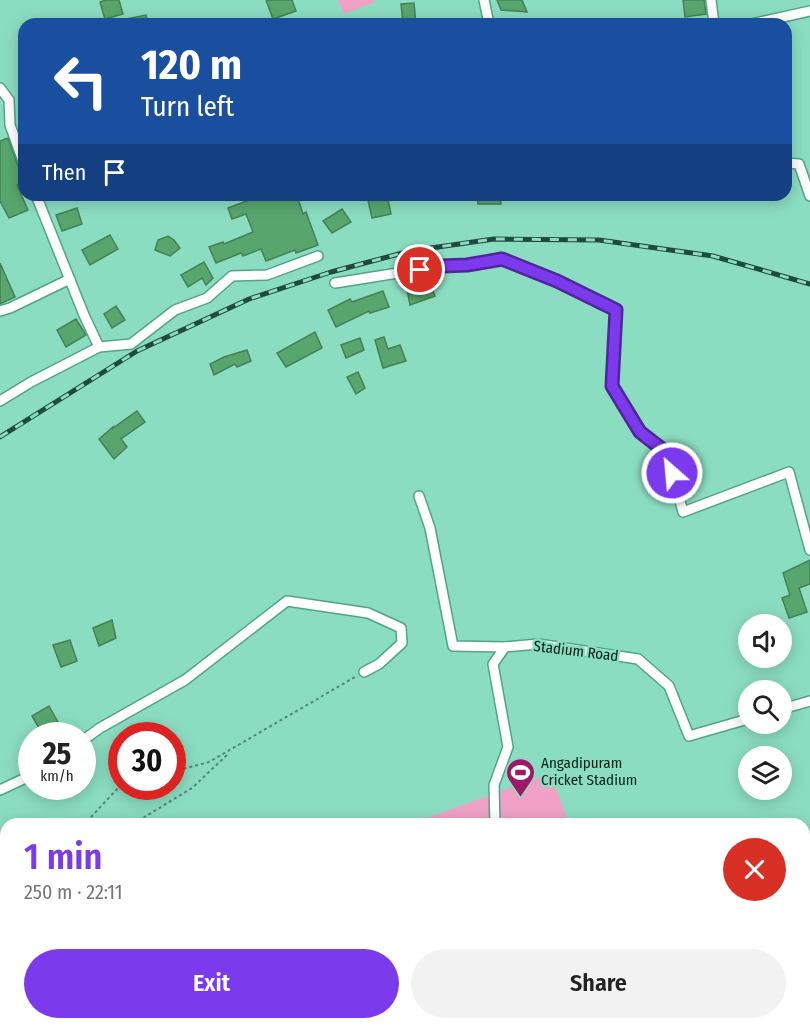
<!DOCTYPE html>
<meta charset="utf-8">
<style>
:root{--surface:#fff;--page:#f2f2f2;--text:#222;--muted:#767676;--accent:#7c3aed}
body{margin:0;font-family:"Fira Sans Condensed",sans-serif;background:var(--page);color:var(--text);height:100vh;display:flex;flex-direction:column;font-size:22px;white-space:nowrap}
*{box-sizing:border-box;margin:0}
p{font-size:20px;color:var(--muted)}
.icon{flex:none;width:33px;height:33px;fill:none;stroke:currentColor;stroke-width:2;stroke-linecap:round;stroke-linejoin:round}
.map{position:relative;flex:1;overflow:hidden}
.panel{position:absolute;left:0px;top:818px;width:810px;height:212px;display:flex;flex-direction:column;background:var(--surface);border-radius:18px 18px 0 0;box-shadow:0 3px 15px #0003}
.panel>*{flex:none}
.banner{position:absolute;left:18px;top:18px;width:774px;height:183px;border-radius:18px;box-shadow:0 3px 15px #0003;background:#1a4fa0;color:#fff;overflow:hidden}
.fabs{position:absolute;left:738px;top:614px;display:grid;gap:12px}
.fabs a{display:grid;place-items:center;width:54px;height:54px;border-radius:50%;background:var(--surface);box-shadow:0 3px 15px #0003;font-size:30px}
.speed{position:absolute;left:18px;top:722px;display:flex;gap:12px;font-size:30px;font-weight:700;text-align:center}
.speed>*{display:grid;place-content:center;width:78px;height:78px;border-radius:50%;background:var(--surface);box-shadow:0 3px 15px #0003;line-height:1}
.speed small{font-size:15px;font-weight:400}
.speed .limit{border:9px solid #d22;background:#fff;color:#111}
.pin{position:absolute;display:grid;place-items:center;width:51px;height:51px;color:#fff;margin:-26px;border:3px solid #fff;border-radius:50%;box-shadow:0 2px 6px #0007}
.me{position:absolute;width:66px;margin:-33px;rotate:333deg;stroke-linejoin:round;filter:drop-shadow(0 0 4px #0008)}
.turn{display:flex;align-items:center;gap:21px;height:126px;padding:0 24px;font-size:27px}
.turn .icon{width:78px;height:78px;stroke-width:2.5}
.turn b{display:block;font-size:42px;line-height:51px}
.then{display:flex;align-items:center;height:57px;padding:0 24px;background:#0003;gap:12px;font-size:22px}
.round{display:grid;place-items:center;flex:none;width:63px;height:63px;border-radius:32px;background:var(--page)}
.summary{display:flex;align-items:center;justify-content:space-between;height:102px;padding:0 24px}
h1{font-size:36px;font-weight:600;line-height:45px;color:var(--accent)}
.action{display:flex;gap:12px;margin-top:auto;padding:12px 24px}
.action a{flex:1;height:69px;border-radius:36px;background:var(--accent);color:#fff;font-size:24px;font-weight:600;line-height:69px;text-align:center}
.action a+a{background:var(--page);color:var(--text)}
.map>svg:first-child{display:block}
.green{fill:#f0a1c5}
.building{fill:#58a66d;stroke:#468055;stroke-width:1.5}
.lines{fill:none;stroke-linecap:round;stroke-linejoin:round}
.street-casing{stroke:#51a48a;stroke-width:12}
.path{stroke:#4e8976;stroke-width:2;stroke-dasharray:3 3;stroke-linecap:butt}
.street{stroke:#fff;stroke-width:9}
.rail-casing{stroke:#1f4a3d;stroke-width:5}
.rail{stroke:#8bddc2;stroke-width:3;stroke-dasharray:9;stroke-linecap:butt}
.route-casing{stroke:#51269a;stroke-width:15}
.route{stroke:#7c3aed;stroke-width:10}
.labels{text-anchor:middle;stroke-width:5;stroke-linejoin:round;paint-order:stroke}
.street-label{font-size:15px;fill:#002017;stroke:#8bddc2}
.poi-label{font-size:15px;fill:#002017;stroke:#8bddc2;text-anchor:start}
</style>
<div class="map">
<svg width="810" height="1028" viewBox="0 0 810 1028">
<rect width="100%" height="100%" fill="#8bddc2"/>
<g class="green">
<path d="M338,0H374L375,2L344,14Z"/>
<path d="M550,773L569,823L411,824Z"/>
<path d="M268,1023H640L642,1028H270Z"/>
</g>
<g class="building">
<path d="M106,0H119L123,14L105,19L100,2Z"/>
<path d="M266,0H292L296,11L273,19Z"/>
<path d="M497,0H522L527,12L501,10Z"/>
<path d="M683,0H704L706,14L685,17Z"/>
<path d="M414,3L416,24H403L401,4Z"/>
<path d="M146,15L148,24H120V20Z"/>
<path d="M8,138L18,166L22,171L24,174V181L17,185L28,210L9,218L0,201V141Z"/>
<path d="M263,195H297L303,214L306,212L318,245L296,253L295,250L266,261L261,249L243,256L241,253L216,263L209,247L223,242L224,244L253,232L246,214L232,219L228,208Z"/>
<path d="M372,195H387L391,214L372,218L367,196Z"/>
<path d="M477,195H500L501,204H478Z"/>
<path d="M77,208L82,224L62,231L56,215Z"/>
<path d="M342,209L351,222L332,233L323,221Z"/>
<path d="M110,235L118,249L90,265L82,250Z"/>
<path d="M168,236L174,240L180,248L170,256L155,250L158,240Z"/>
<path d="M204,262L213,278L206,285L202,278L188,287L181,275Z"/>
<path d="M0,263L15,297L0,304Z"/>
<path d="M427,275L435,296L410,305L405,279Z"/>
<path d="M383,291L389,307L370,313L369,311L336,327L328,310L350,299L352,302Z"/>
<path d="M116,306L125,320L112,328L104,314Z"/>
<path d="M76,319L86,335L66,347L57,330Z"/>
<path d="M315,332L322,348L286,367L277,353Z"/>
<path d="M384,337L388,349L400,345L406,361L383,368L375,340Z"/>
<path d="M360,338L364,350L346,358L341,345Z"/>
<path d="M247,350L251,361L237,367L235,364L214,375L210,364L224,357Z"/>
<path d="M358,372L365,388L356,394L347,377Z"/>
<path d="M137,411L145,422L121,439L127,447L114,459L99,439L113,427V428Z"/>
<path d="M810,560V584L799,588L807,612L789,618L782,598L790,595L783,573Z"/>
<path d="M112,620L116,638L99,646L93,628Z"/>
<path d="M70,640L77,661L61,667L53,645Z"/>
<path d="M49,706L63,731L56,735H43L32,716Z"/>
</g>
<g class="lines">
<defs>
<g id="street">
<path d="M484,0L489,24"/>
<path d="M711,0L714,24"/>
<path d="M751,24L810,11"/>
<path d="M0,88L9,100L10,125L24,164"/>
<path d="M786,163L799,164L810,196"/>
<path d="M36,195L84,315L99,347"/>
<path d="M335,283L442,266L467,265L502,259L557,281L616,310L612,386L640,432L667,453L683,512L789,472L810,550"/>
<path d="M0,311L10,308L70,279"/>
<path d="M0,401L31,382L99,347L131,344L175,310L207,298L232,276L267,275L318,256"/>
<path d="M419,496L430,528L453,646L505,647"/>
<path d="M782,709L810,701"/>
<path d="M82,741L100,728L185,680L287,601L368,613L401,628L402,643L379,664L364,672"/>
<path d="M0,790L32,775"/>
<path d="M495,824L494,785L508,747L493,664L505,647L538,644L638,659L669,686L689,736L748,719"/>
<path d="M107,1028L111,1023"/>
</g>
</defs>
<use href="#street" class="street-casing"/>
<g class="path">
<path d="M172,772L209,762L355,677"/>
<path d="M81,824L91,817L119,787L123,786"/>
<path d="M133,824L192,788L229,753"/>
<path d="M0,875L6,871"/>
<path d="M0,932L6,928"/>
</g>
<use href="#street" class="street"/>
<defs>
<path id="rail" d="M0,437L137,351L249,299L331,272L410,251L494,239L599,240L713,256L810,284"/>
</defs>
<use href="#rail" class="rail-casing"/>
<use href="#rail" class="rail"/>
</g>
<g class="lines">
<defs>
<path id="route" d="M420,270L442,266L467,265L502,259L557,281L616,310L612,386L640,432L667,453L672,473"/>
</defs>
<use href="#route" class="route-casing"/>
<use href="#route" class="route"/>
</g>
<defs>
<symbol id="stadium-pin" viewBox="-11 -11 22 30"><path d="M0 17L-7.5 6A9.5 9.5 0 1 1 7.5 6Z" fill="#9e1867" stroke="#8bddc2"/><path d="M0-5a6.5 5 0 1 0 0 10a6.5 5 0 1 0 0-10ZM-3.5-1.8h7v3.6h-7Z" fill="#fff"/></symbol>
</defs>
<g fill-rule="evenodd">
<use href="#stadium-pin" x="504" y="756" width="33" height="45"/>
</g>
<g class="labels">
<g class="street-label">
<text transform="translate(576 651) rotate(7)" y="5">Stadium Road</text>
</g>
<g class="poi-label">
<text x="541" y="768">Angadipuram<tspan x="541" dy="17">Cricket Stadium</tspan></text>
</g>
</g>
</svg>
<div class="fabs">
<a><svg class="icon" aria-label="sound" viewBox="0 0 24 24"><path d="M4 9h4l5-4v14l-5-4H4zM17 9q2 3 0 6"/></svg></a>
<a><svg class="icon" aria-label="search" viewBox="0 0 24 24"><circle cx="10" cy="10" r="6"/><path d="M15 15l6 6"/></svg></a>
<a><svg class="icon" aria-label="layers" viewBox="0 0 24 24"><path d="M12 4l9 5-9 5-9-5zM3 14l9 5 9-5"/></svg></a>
</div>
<div class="speed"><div>25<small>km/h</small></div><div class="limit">30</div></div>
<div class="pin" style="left:420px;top:270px;background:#d93025"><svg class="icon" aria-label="arrive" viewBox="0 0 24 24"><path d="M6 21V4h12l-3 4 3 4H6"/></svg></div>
<svg class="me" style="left:672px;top:473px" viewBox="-20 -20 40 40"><circle r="17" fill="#7c3aed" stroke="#fff" stroke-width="3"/><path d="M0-11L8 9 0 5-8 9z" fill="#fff"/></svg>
<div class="banner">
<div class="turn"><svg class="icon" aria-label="left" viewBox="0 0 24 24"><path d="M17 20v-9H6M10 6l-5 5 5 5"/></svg><div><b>120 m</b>Turn left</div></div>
<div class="then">Then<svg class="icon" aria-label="arrive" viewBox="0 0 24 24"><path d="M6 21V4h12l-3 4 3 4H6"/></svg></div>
</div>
<section class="panel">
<div class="summary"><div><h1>1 min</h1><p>250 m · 22:11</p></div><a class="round" style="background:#d93025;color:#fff"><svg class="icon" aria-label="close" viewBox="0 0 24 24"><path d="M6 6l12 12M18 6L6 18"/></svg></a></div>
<div class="action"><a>Exit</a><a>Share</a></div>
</section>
</div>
